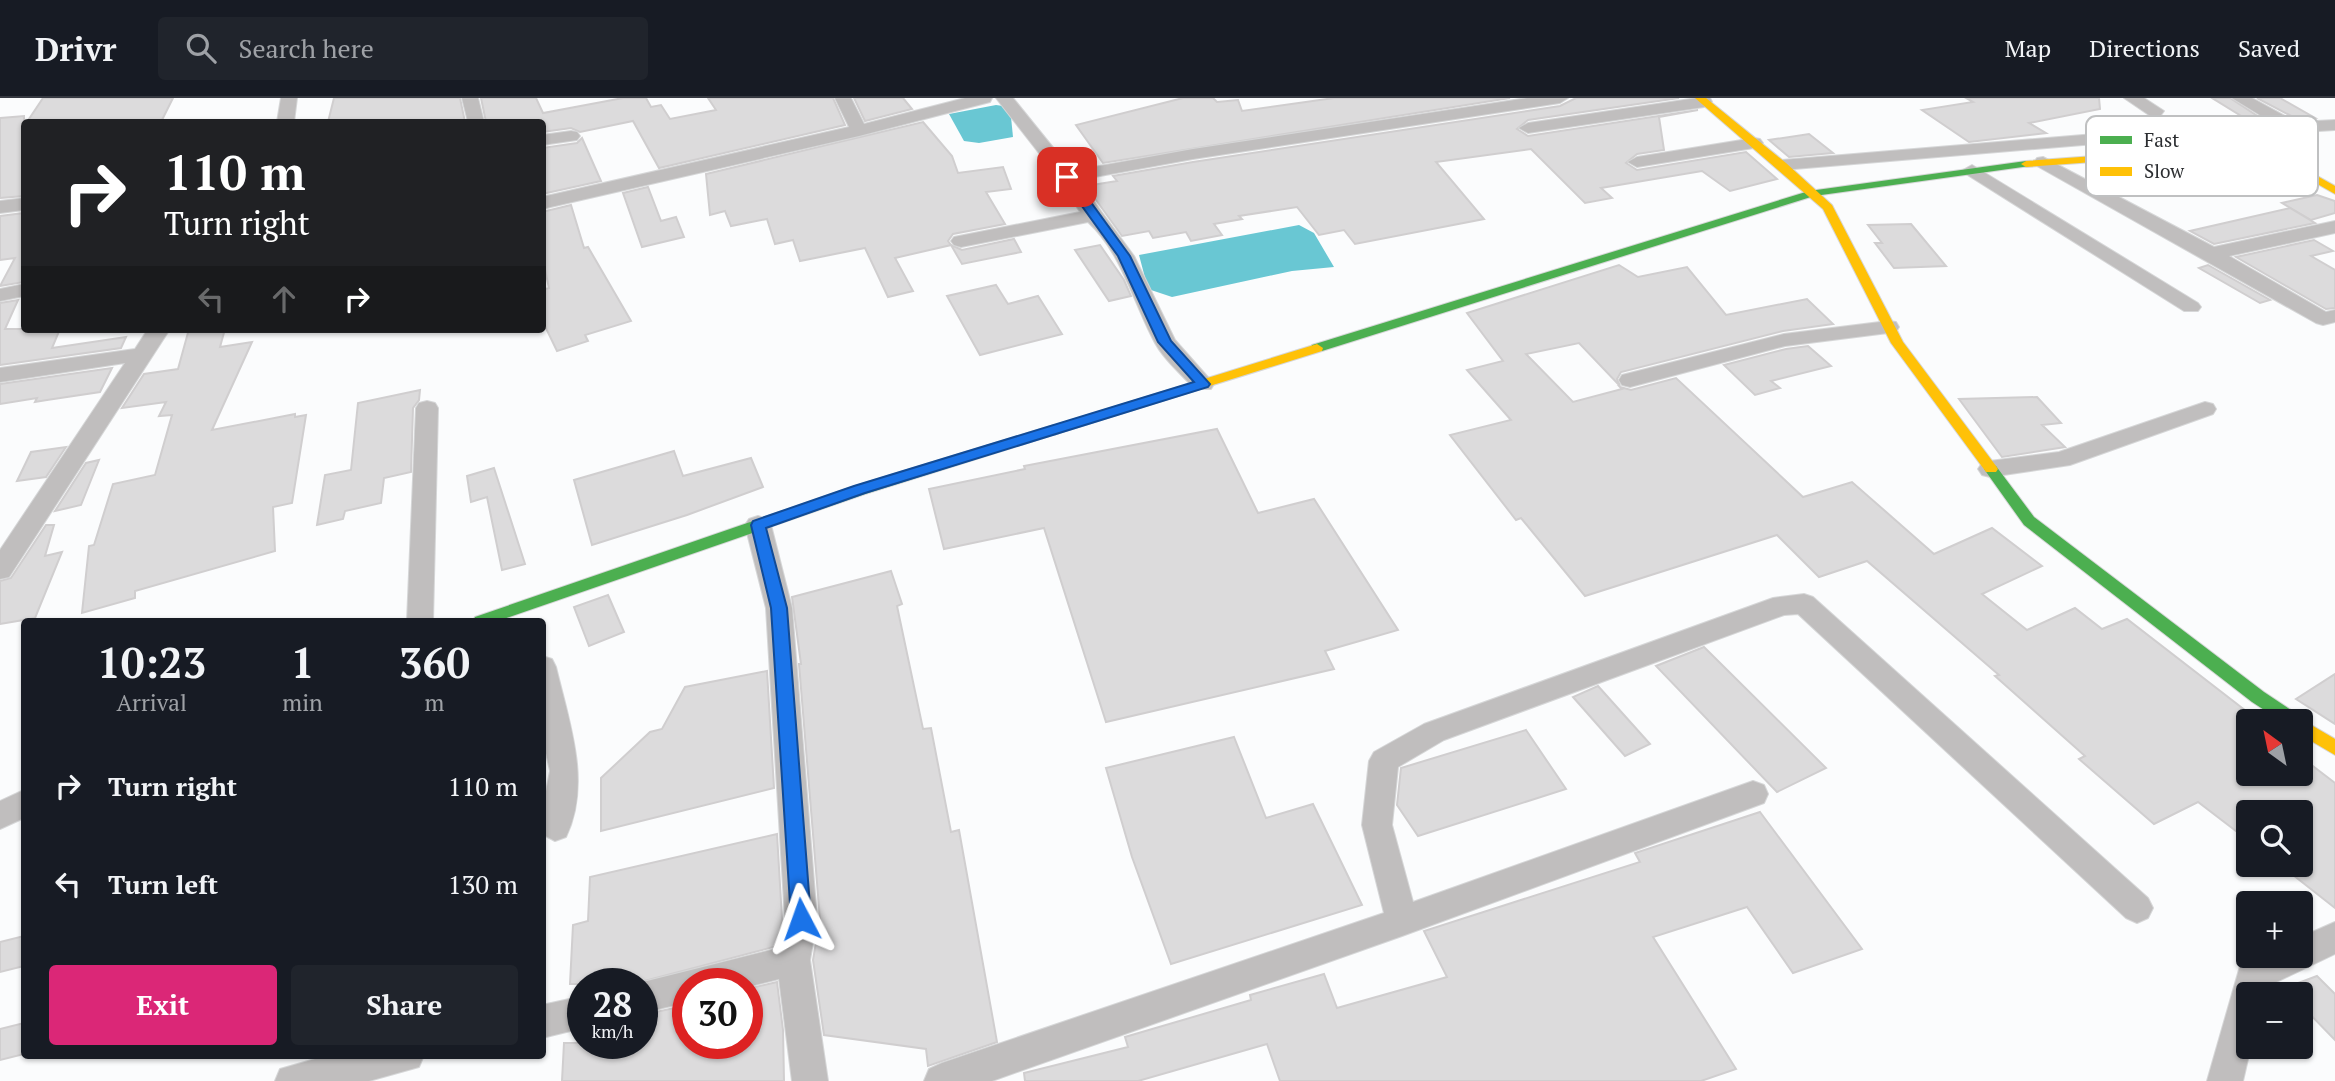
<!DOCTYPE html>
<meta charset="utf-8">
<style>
:root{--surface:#171b24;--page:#20242c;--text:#f1f3f6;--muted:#9ea1a6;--line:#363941;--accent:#db2777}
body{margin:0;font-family:"PT Serif",serif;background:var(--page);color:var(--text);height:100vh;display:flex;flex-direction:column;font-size:26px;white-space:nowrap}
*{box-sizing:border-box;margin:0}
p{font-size:23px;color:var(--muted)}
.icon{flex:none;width:38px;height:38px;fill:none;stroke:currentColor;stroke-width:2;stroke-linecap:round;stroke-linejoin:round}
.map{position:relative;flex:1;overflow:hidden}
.side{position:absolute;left:21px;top:520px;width:525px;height:441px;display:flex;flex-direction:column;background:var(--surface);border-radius:7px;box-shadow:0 2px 5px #0004}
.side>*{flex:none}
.banner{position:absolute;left:21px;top:21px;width:525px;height:214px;border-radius:7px;box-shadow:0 2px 5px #0004;background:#202124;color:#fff;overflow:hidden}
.needle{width:46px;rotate:327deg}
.buttons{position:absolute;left:2236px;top:611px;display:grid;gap:14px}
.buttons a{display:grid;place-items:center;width:77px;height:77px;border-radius:7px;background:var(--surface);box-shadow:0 2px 5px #0004;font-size:35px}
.speed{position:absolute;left:567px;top:870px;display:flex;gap:14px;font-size:35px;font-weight:700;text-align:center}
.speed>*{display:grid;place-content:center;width:91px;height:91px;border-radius:50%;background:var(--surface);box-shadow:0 2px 5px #0004;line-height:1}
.speed small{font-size:18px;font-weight:400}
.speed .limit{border:10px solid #d22;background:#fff;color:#111}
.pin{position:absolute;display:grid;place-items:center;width:60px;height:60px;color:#fff;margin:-30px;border-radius:14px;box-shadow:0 4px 10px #0006}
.me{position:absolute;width:77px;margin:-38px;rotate:356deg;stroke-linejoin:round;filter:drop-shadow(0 0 5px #0008)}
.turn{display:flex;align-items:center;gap:24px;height:147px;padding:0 28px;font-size:32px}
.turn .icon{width:91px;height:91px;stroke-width:2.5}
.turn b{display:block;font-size:49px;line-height:60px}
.lanes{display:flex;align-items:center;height:66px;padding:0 28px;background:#0003;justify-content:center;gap:35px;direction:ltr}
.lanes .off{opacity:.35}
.eta{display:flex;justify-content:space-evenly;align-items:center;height:119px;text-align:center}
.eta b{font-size:42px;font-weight:800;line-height:49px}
.action{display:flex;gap:14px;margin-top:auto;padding:14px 28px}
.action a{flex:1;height:80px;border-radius:7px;background:var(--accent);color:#fff;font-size:28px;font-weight:800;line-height:80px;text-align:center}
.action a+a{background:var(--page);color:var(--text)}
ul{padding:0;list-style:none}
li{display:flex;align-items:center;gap:21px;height:98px;padding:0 28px}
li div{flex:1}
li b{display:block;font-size:26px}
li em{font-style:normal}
header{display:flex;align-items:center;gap:42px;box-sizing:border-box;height:98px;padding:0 35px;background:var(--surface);border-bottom:2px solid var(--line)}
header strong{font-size:33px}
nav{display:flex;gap:38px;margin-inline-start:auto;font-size:24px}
.search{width:490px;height:63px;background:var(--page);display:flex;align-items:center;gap:18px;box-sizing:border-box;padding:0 24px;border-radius:7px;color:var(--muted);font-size:26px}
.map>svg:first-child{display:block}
.water{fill:#69c7d3}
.building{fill:#dcdbdc;stroke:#d0cecf;stroke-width:2}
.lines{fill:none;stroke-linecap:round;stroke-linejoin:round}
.street-casing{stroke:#d6d7d8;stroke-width:2}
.fast-casing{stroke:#d6d7d8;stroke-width:2}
.slow-casing{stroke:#d6d7d8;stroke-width:2}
.street{fill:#c0bebe;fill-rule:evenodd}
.fast{fill:#4caf50;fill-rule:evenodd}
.slow{fill:#ffc107;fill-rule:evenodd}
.route{fill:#1a73e8;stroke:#114b97;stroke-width:2}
.key{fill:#fff;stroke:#bfc0c1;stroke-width:2}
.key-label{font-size:19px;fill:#2b2d30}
</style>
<header>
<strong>Drivr</strong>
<div class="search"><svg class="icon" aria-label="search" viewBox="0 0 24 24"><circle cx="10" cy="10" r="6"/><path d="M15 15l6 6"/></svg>Search here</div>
<nav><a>Map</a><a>Directions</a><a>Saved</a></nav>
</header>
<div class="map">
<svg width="2335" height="983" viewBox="0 0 2335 983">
<rect width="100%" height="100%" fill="#fbfcfd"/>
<g class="water">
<path d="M996,7L1003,8L1011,19L1013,39L979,45L964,43L949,16Z"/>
<path d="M1299,127L1314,135L1334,169L1292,173L1172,199L1148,191L1139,157Z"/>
</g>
<g class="building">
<path d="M43,0H173L161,24H27Z"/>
<path d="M334,0H460L465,24H328Z"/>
<path d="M481,0H536L543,15L623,0H646L651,9L661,7L670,21L716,12L708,0H833L845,27L659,70L633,23L580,34L571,30L542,34V24H486Z"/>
<path d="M854,0H903L912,11L865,23Z"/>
<path d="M1183,0H1213L1217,4L1238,2L1242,13L1334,0H1510L1103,65L1076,27Z"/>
<path d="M1576,0H1679L1528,22L1517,31L1528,38L1698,12L1659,19L1664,52L1637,56L1626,65L1637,72L1746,54L1777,81L1730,93L1702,73L1601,90L1612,100L1585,105L1531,51L1436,64L1484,121L1355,146L1344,132L1319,137L1297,109L1239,118L1242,121L1214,126L1222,137L1191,143L1186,134L1153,140L1149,133L1122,138L1086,88L1117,83L1113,78L1193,64L1560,8Z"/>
<path d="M1966,0H2099L2100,11L2029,25L2046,35L1969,44L1922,12L1973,4Z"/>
<path d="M2212,0H2230L2265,23L2251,24Z"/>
<path d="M2257,0H2280L2315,20L2297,21Z"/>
<path d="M24,18V98L0,100V20Z"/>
<path d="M923,24L952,58L958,75L1003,69L1011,91L986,94L1005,126L953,136L948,143L951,147L895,160L913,193L888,199L865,150L800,163L793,142L775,146L767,121L731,128L725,113L710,117L706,76Z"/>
<path d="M1809,36L1833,55L1789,59L1769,42Z"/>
<path d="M582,40L601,83L542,96V50L577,45Z"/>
<path d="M648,89L661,123L676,119L684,139L642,149L623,95Z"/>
<path d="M2317,97L2335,103V115L2311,122L2282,105Z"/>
<path d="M571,107L584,150L588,149L631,223L585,237L588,243L557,253L542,222V192L549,190L542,158V114Z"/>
<path d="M2290,110L2315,125L2214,146L2190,133Z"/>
<path d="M24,115V184L0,188L15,160L0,162V118Z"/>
<path d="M1911,126L1946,168L1894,170L1875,145H1882L1868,127Z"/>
<path d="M1014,141L1021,154L962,166L951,147L962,152Z"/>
<path d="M2314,142L2333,153L2311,158L2335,172V210L2326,211L2236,159Z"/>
<path d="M1100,147L1124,182L1131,198L1109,203L1075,152Z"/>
<path d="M1619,167L1638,179L1687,169L1726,217L1807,201L1833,226L1783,233L1621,274L1617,281L1620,288L1579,245L1526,256L1573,304L1622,291L1620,289L1631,292L1676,280L1803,399L1852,384L1934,456L1992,430L2042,468L1982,496L2027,532L2075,510L2102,531L2127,521L2259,623H2249V676H2301V659L2335,685V810L2279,766H2301V714H2249V743L2198,704L2154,726L2079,661L2085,658L1995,578L1999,577L1867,463L1819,479L1777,437L1585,498L1521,420L1516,422L1450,337L1511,322L1467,272L1503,263L1467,215Z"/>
<path d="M2208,167L2270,202L2260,205L2199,170Z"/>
<path d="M996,187L1008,206L1038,198L1062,236L980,257L947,198Z"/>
<path d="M18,202L5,231H60L52,250L126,239L121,250L0,267V205Z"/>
<path d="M189,231H225L220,249L252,244L212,332L295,316V319L306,317L292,405L273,409L275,453L135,493V500L82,515L89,448L94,447L113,386L155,377L172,317L159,318L166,304L122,310L144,276L178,271Z"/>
<path d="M1808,248L1831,268L1771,283L1780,290L1755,297L1724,267L1786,251Z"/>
<path d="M112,270L100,294L47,302L35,304L37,300L0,306V286Z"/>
<path d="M420,292L419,302L413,310L411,374L384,380L381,405L345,413L343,421L317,427L325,377L351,372L358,305Z"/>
<path d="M2037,299L2061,325L2042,327L2065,349L2002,359L1959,301Z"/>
<path d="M1217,331L1258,415L1314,401L1398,532L1325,553L1334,571L1106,624L1044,430L944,451L929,391L1025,371L1024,368Z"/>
<path d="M66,349L46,379L17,383L31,354Z"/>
<path d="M674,353L683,378L751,360L763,389L687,417L592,447L574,382Z"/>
<path d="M99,362L81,407L55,413L86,365Z"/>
<path d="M494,370L525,466L502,472L487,399L471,404L467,378Z"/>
<path d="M46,427H54L45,458L62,454L35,520L0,526V483L11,480Z"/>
<path d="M891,473L902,506L897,508L923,631L931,630L951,734L959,732L997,944L928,968L926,951L824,937L813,862L820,821L799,566H801L792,499Z"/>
<path d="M608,497L624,534L589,548L574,509Z"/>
<path d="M1704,549L1826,670L1777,694L1656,568Z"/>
<path d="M767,573L774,690L601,733V680L650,634L662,631L685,589Z"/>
<path d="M2335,576V626L2296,601Z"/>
<path d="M1598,588L1650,646L1625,658L1573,599Z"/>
<path d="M1526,632L1566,691L1418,738L1397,707L1401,670Z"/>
<path d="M1234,639L1266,720L1313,706L1362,807L1171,866L1132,759L1106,670Z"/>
<path d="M1760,714L1862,851L1793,875L1747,809L1653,839L1736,971L1701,983H1280L1267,946L1138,983H1025L1024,975L1128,949L1125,939L1251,902L1250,897L1324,876L1337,910L1447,879L1424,833L1640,764L1635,755Z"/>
<path d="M777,736L782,821L777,848L633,886H570L573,827L588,823L590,779Z"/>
<path d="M24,838V868L0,874V844Z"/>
<path d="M2317,878L2335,896V942L2301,907V896H2291L2285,890Z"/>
<path d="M777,884L783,932L784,983H562L564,945H642V917L688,907V945H747V891Z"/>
<path d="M24,925V956L0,962V931Z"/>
</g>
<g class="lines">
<defs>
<g id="street">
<path d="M281,0H297L294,24H277Z"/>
<path d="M462,0H478L484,24H468Z"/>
<path d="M835,0H851L864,26L965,0H992L990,4L859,38L542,111V99L849,29Z"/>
<path d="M996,0H1013L1072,73L1193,51L1527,0H1568L1560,5L1193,61L1078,82L1134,158L1175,242L1214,286L1211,291H1195C1181,276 1162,260 1153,241C1133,203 1121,154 1088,124L961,149L954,147L951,143L954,139L1080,114L1060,82Z"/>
<path d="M1697,0H1710L1712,4L1704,9L1528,35L1519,30L1528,25Z"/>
<path d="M2124,0H2144L2164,13L2161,17H2149Z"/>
<path d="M2232,0H2252L2296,24L2335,22V32L2083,47L1782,72L1773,67L1782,62L2083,37L2273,25Z"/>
<path d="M571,33L577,34L580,38L577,42L542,47V37Z"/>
<path d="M1754,40L1760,41L1763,45L1760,49L1637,69L1628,64L1637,59Z"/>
<path d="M2043,59L2214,149L2335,123V135L2229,158L2326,214L2335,212V224L2323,227L2316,225L2037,68L2034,64L2037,60Z"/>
<path d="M1972,67L2198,205L2201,209L2198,213H2184L1966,76L1963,72Z"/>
<path d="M24,100V112L0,115V103Z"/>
<path d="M24,186V198L0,203V191Z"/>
<path d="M1888,223L1896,224L1899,229L1896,234L1785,248L1630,289L1622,287L1619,282L1622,277L1784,236Z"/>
<path d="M148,231H170L9,479L0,481V452L125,265L0,284V270L135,251Z"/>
<path d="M427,303L435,305L438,310L433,523H407L416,310L419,305Z"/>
<path d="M2205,304L2213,306L2216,311L2213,316L2070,367L1990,379L1982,377L1978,371L1982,365L1990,363L2059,354Z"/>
<path d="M758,418L767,421L771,427L792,510L817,821L810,862L828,983H792L779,881L747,889V886H688V904L642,915V886H635L779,850L785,821L766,510L745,427L749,421Z"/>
<path d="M1804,496L1813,499L2148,800L2153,810L2148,820L2137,825L2126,820L1798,516L1784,517L1444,642L1398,669L1392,727L1413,804L1753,683L1764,687L1768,696L1764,705L1402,838L992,983H924L929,971L942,965L1384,815L1362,727L1369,663L1374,654L1424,626L1773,500Z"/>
<path d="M542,558L552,561L556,569C569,624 592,685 566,739L555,743L542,736V714L550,673L542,637Z"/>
<path d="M24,692V720L0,731V703Z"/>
<path d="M2335,824V856L2266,889L2265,896H2249V948H2251L2243,983H2207L2240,868L2263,858H2301V839Z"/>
<path d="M583,898V930L542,940V907Z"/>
<path d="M329,957H424L419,969L369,983H275L280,971Z"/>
</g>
<g id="fast">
<path d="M2026,63L2031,66L2030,68L1814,98L1322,253H1312L1311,250L1312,247L1809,93Z"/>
<path d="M1054,327L1061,332L1059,335L865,396L498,523H473L475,519L855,388Z"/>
<path d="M1991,366L1996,368L2034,419L2264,594L2300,618L2303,623L2301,626V623H2281L2252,604L2024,427L1984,371Z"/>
</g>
<g id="slow">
<path d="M1695,0H1706L1786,65L1832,107L1903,244L1996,368L1998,371L1996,374H1986L1891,245L1823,111Z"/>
<path d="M2260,46L2335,88V96L2258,52L2026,69L2021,66L2026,63Z"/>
<path d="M1317,246L1323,250L1322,253L1059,335L1054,337L1047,332L1049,329Z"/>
<path d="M2301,621L2335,641V657L2301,637V623H2295Z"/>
</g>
</defs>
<use href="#street" class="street-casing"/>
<use href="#fast" class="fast-casing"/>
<use href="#slow" class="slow-casing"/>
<use href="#street" class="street"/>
<use href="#fast" class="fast"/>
<use href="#slow" class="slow"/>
</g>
<path class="route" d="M1067,76L1071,77L1130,158L1171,243L1210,286L1208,289L865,395L766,430L787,510L811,821L808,827L801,830L794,827L791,821L771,510L751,427L753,423L854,388L1194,284L1158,244L1118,158L1061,79Z"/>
<rect x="2086" y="18" width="232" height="80" rx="10" class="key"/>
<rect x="2100" y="38" width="32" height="8" fill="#4caf50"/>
<rect x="2100" y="69" width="32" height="9" fill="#ffc107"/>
<g class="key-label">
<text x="2144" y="49">Fast</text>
<text x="2144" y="80">Slow</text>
</g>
</svg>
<div class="buttons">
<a><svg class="needle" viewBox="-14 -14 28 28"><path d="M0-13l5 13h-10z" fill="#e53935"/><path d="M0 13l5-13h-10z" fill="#9ea1a6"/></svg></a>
<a><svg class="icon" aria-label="search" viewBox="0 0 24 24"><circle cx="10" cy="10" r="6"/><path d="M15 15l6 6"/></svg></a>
<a>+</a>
<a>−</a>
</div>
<div class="speed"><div>28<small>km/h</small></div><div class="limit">30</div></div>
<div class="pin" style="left:1067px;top:79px;background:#d93025"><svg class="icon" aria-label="arrive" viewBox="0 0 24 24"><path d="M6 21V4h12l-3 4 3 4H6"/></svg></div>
<svg class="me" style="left:801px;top:821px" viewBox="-20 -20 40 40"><path d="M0-17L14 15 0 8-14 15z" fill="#1a73e8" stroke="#fff" stroke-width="4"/></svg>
<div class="banner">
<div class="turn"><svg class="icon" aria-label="right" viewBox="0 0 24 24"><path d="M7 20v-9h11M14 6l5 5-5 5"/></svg><div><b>110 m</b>Turn right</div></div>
<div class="lanes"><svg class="icon off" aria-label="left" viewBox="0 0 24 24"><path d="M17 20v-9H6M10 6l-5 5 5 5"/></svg><svg class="icon off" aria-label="ahead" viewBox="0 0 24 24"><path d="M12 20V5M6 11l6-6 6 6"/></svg><svg class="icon" aria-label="right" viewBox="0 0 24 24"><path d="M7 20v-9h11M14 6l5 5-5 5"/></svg></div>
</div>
<section class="side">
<div class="eta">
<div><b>10:23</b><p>Arrival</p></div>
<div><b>1</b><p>min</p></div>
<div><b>360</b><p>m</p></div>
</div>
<ul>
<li><svg class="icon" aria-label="right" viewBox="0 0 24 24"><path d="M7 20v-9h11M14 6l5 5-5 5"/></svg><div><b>Turn right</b></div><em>110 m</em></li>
<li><svg class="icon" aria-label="left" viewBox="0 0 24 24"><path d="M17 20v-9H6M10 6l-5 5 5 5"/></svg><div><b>Turn left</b></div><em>130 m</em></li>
</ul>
<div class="action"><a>Exit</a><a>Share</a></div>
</section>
</div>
